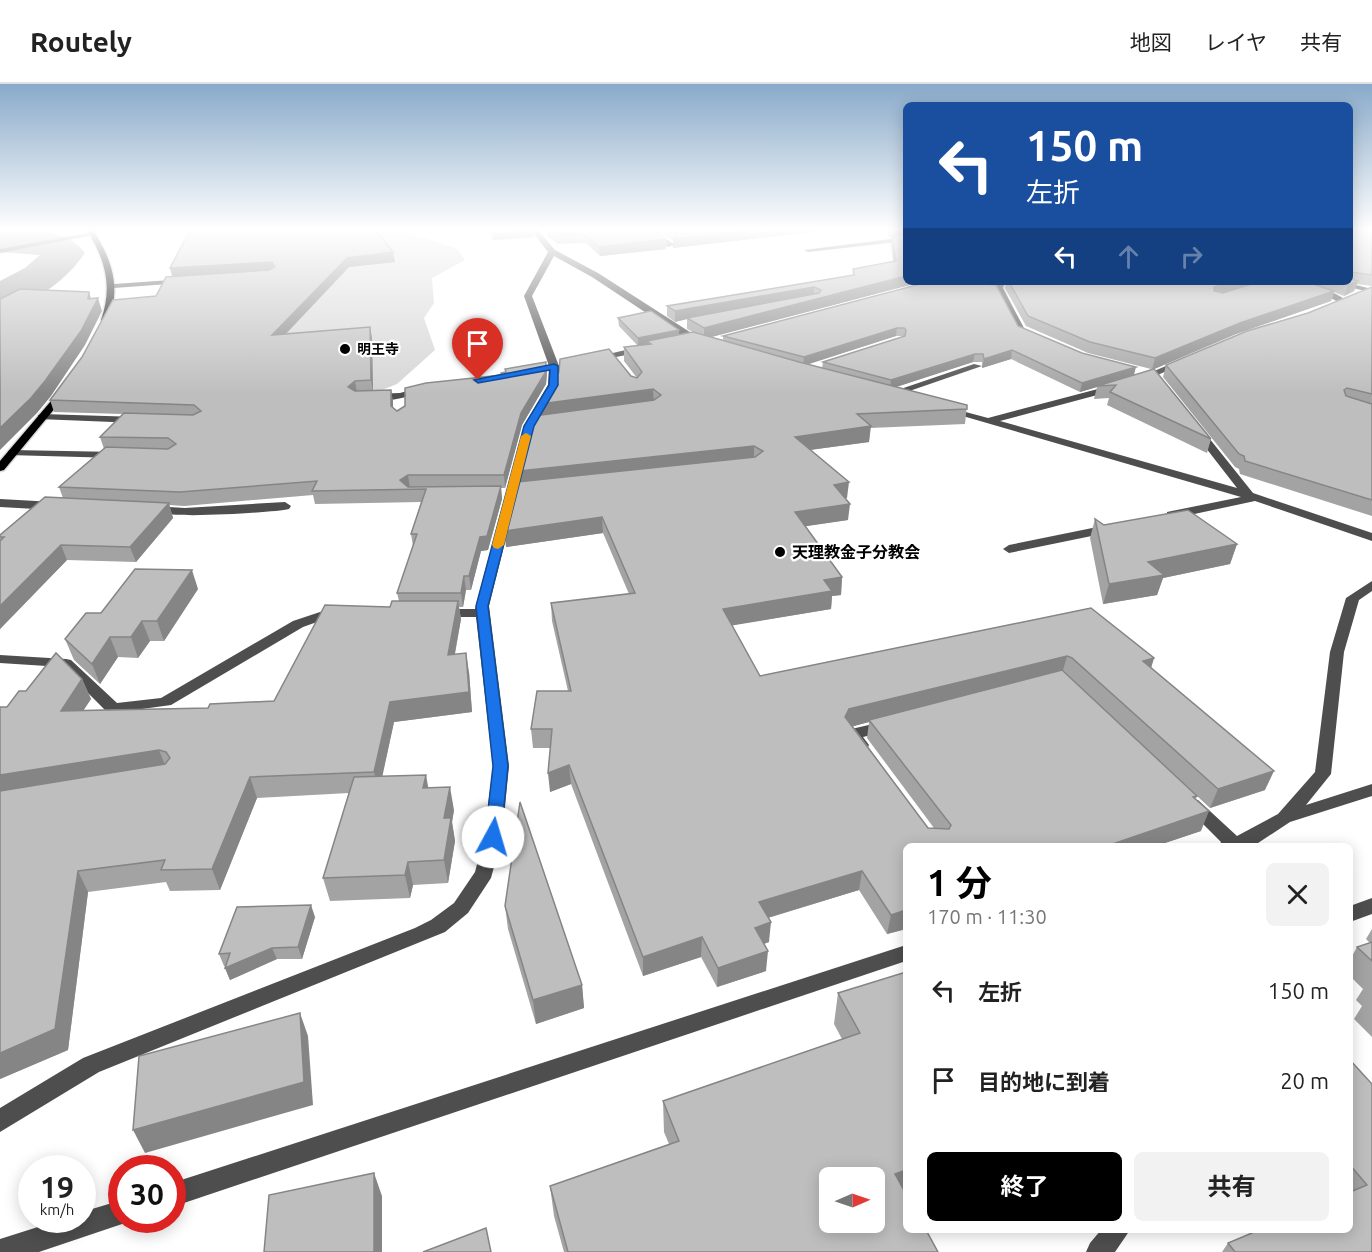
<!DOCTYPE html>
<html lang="ja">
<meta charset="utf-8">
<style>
:root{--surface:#fff;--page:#f2f2f2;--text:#222;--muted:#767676;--line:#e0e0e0;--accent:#000}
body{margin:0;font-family:Ubuntu,"Noto Sans JP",sans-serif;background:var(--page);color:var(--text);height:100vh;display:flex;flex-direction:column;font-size:22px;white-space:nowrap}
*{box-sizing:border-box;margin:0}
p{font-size:20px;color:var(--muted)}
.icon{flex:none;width:33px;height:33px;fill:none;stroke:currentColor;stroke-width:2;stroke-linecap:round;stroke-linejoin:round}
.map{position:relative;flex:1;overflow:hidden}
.panel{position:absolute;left:903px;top:759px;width:450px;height:390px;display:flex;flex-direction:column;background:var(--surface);border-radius:9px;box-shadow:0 3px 15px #0003}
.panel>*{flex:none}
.hud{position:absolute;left:903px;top:18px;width:450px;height:183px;border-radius:9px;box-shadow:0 3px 15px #0003;background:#1a4fa0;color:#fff;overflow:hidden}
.needle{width:39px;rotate:88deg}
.buttons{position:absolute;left:819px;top:1083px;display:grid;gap:12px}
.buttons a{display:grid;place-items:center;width:66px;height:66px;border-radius:9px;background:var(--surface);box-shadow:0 3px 15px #0003;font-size:30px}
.speed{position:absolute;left:18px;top:1071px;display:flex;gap:12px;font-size:30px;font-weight:700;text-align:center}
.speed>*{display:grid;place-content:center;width:78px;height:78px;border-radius:50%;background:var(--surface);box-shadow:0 3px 15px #0003;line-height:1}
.speed small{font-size:15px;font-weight:400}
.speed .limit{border:9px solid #d22;background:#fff;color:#111}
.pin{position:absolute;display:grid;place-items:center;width:51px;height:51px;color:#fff;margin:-62px -26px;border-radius:50% 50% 50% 0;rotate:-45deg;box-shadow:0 0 6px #0007}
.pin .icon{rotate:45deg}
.me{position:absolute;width:66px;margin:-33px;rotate:6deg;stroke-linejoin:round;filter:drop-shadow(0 0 4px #0008)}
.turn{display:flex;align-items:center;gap:21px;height:126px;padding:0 24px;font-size:27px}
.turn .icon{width:78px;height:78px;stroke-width:2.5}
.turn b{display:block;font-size:42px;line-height:51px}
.lanes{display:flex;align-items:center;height:57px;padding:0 24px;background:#0003;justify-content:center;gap:30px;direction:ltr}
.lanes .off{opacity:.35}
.round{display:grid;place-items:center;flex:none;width:63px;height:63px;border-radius:9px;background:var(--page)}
.overview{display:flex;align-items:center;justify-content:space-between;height:102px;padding:0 24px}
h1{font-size:36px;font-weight:700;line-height:45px;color:var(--accent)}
.primary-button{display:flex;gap:12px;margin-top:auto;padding:12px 24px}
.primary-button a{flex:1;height:69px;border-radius:9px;background:var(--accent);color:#fff;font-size:24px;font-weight:700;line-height:69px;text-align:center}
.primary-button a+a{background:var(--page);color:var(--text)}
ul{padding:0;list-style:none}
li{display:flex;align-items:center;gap:18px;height:90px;padding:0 24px}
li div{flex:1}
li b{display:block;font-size:22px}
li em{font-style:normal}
header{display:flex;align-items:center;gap:36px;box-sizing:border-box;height:84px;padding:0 30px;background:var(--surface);border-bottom:2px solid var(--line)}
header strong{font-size:28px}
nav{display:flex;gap:33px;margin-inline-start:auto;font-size:21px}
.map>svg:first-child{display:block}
.green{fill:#d5d5d5}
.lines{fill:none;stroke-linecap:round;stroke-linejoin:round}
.river{fill:#9c9c9c;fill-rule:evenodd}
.major-casing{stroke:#dbdbdb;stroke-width:3}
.minor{fill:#4e4e4e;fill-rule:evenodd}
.major{fill:#000;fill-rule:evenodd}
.wall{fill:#a3a3a3;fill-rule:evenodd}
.shaded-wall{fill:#858585}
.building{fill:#bebebe;stroke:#858585;stroke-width:1.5;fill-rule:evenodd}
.route{fill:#1a73e8;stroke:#114b97;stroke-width:1.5}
.slow{fill:#f59e0b}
.poi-dot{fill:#000;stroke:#fff;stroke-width:2}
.labels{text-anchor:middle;stroke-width:4.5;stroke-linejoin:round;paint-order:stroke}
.far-poi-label{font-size:14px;font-weight:bold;fill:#000;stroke:#fff;text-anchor:start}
.poi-label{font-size:16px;font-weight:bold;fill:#000;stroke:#fff;text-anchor:start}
</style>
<header>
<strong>Routely</strong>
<nav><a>地図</a><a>レイヤ</a><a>共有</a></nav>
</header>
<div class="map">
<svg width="1372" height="1168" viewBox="0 0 1372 1168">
<rect width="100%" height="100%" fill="#fff"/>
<path class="green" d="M297,146H399L456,164L465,176L432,194L434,219L424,234L435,266L397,300L350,319L263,242L300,235L308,209Z"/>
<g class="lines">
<path class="river" d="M0,146C28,146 67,143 85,169C65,198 34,219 0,227V197L25,184L40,171L0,168Z"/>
<defs>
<g id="major">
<path d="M87,146H93C112,176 121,202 109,236L105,239L101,236C113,202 105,176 87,146Z"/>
<path d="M62,304L70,306L4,386L0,387V377Z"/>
</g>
</defs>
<use href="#major" class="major-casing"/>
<g class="minor">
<path d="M531,146H538L555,166L598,189L707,259L702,262L690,258L592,193L554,172L532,212L559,282L558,301L534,342L489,522L509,682L502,753L491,794L468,829L445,848L99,988L0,1048V1024L83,974L415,844L431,836L454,819L475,788L484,753L493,682L476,533H441L434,529L441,525H475L524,342L548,301L549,282L524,212L548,168Z"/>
<path d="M646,146H654L675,161L668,163Z"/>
<path d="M92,148L94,151L0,169V165Z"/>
<path d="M906,153V157L808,168L804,166Z"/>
<path d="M185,195L186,197L182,199L114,204L110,202L114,200Z"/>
<path d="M997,198H1005L1003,204L1025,246L1024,248H1018L995,204Z"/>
<path d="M1281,198C1301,198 1331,204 1347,217L1340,219L1329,213Z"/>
<path d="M1331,198H1344L1372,205V209Z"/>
<path d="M643,262L648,265L646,267L596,277L591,274Z"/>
<path d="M1180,276L1188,278L1141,298L1133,296Z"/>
<path d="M974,280L982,282L892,313L883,311Z"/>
<path d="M1113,301L1118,304L1116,306L1000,337L1237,404L1192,346L1193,344H1201L1253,409L1372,449V457L1255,417L1171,435L1167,434V428L1241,413L942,326L947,323L988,334Z"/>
<path d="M425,302L428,303V307C414,311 380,322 367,313L372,310L400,309Z"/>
<path d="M42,330L138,333L143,336L138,339L38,335V331Z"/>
<path d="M12,366L117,368L123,371L117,374L8,371V367Z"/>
<path d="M0,415L54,418L60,422L54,426L0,423Z"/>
<path d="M285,418L291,422L289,425C271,429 158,436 147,426L153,422L185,424Z"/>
<path d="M1112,440L1116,441L1118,444L1116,447L1009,469L1003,465L1009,461Z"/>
<path d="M1372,497V507L1359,516L1344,568L1331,690L1306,721L1372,700V712L1290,738L1258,759L1249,762H1219L1221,758L1183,720L1186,716H1198L1237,752L1278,730L1315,688L1330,568L1346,514Z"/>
<path d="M326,526H339L346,530L344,533L328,534L303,543L171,621L113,629L107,628L62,583L0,579V571L66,575L71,576L117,619L161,614L293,537Z"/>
<path d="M886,637L892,638L894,642L892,646L863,653L869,661L867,665H855L845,650L847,646Z"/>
<path d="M1372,814V830L1350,838V822Z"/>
<path d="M906,861V877L172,1123V1099Z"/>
<path d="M122,1116V1136L131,1137L39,1168H0V1155L60,1136H82V1128Z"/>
<path d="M1101,1146H1130L1115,1168H1086L1090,1159Z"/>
</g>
<use href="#major" class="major"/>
</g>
<g class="wall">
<path d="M190,146H384L376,147L393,168L395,178L349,183L286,250L370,243L372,254L373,307L393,317V324L397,327L502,291L501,289H505V285L546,278L547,290L546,300L522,341L505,404H501L502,415L488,466L481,467L471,506H466L463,523H459L461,535L455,570L469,588L472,628L394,638L382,692L428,704L454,726L452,738L455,757L448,799L413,801L410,814L330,817L323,794L349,709L257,714L220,806L170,807L166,798L88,808L68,966L0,995V623H7L26,607L82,595L91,615L83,626L208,624L274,617L399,517L397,509L413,462L411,450L421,418L315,420L313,411L184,422L169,421L173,434L136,478L67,476L0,545V451L63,414L59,403L104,365L100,353L123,330L54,328L50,316L156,212L172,192L170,184Z"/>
<path d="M487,146H533L534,153L493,156Z"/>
<path d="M547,146H654L666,165L600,172L586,159L558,160L547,152Z"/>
<path d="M658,146H829L673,164V157Z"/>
<path d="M888,146H906V198H921L711,253L723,256V252L928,198L1018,242L1134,291L1151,285L1088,269L1026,242L1005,204L1006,198H1350V146H1372V202L1357,200L1354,207L1344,212L1334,208L1331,217L1236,250L1154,285L1211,355L1207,369L1107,321L1109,314L1094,315L1097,303L1080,308L1011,275L982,284V278H973L896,303L967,321L965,340L870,344L869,358L810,366L847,414H845L848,436L805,442L842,493L841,511L832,512L831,525L732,541L760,592L1091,524L1154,574L1151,584L1265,706L1210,724L1197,712L1196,715L1201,747L1156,762H906V845L887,850L859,806L768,834L769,858L764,860L766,887L717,903L701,873L643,892L571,700L550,708V664H533L531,645L568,607L552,537L551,519L629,510L603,449L506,463L521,398L519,387L541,331L631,292L637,294L624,277V263L638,262L619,242L618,234L679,251L693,248L687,245V235L675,238L667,232V222L853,191V185L893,177L891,161L892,153H889ZM896,252H904L823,278L822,284L807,280ZM869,638L867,654L934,744H928L853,642Z"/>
<path d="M1372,203V432L1240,390L1239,385L1235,383L1163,293L1166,281L1308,229Z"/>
<path d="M1095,435L1104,441L1237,460L1230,480L1163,494L1157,511L1103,520L1090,454Z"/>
<path d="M198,505L164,557H150L138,574L118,573L100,600L74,576L65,555L101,529Z"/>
<path d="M505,822L582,901L584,924L536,940L508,845Z"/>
<path d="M315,833L302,875H277L230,896L225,884L226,882H224L219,870Z"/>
<path d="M1372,845V953L1354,935L1362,922L1356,916L1363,905L1350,892V876L1357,863L1370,859L1366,855Z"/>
<path d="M906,888V1146L938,1168H564L554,1132L550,1102L669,1060L664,1048L663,1017L842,955L834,940L838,909Z"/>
<path d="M1350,976L1372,1000V1168H1222L1228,1159L1350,1146Z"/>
</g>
<g class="shaded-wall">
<path d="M507,146H533L534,153L493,156V147Z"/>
<path d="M750,146H829L673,164V155Z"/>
<path d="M890,146H906V151L889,153Z"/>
<path d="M666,155V165L600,172L599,163Z"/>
<path d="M393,168L395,178L349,183L274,262L272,251L347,174Z"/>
<path d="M272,178L274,188L173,194L170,184Z"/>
<path d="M906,192V198H921L704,255V244Z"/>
<path d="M1358,197L1354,207L1344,212L1348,201Z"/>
<path d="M1230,198H1260L1211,213L1214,203Z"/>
<path d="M814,203V213L687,234V235L675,238V227Z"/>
<path d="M1334,207L1331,217L1236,250L1152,286L1155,274L1240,239Z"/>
<path d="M89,208L93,221L98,214L102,227L85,261L51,312L37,329L0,366V344L88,215Z"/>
<path d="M370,243L372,254L373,308L371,296Z"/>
<path d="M897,244L896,252L803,282L804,273Z"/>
<path d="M679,246V254L647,257L648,260L638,262V254Z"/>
<path d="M1012,266L1011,275L982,284L984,275Z"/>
<path d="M975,270L973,278L890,305L891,296Z"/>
<path d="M546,278L547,290L546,300L522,341L505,404L504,391L521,329Z"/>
<path d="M1136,283L1134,291L1097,302V303L1080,308L1082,299Z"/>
<path d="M355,297L357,309L348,303Z"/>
<path d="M653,305L654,320L541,335L540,320Z"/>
<path d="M391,306L393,317V334L391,322Z"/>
<path d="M871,342L869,358L794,368L795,353Z"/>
<path d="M754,362V378L521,402L519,387Z"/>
<path d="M408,391L410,404L408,405L400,396Z"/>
<path d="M849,398L847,414L833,417L834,401Z"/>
<path d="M501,402L502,415L488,466L481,467L471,506L469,492L480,453Z"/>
<path d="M169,419L173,434L136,478L130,463Z"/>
<path d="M850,420L848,436L794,444L795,428Z"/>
<path d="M602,433L603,449L506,463L504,447Z"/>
<path d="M1237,460L1230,480L1163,494L1157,511L1103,520L1109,500L1148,478Z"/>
<path d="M61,461L67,476L0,545V522Z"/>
<path d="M192,486L198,505L164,557L157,537Z"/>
<path d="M464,492L466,506L463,523L461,509Z"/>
<path d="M842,493L841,511L832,512L831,525L723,543V525L824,496Z"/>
<path d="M458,517L461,535L451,590L448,571Z"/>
<path d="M142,537L150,557L138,574L131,553Z"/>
<path d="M110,553L118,573L100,600L92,580Z"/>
<path d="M466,569L469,588L472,628L394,638L379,708L374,688L390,618Z"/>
<path d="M1067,572L1062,590L869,636V638L847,644L845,633L849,625Z"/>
<path d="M1154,574L1148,593L1143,577Z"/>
<path d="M82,595L91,615L70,647L61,627Z"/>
<path d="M159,666L167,686L0,713V691Z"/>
<path d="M569,681L571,700L550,708L548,689Z"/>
<path d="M1274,687L1265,706L1210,724L1218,705Z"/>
<path d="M426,691L430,713L423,704Z"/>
<path d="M250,693L257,714L220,806L212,785Z"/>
<path d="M450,703L454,726L452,738L455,757L448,799L444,776V734Z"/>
<path d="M1209,727L1201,747L1156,762H1107Z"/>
<path d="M408,778L413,801L410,814L405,791Z"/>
<path d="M78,787L88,808L68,966L0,995V969Z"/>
<path d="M862,787L859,806L757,837L759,818Z"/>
<path d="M311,821L315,833L302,875L298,863Z"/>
<path d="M906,826V845L887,850L891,831Z"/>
<path d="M771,838L769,858L754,863L755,844Z"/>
<path d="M702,853L701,873L643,892V873Z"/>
<path d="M272,864L277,875L230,896L225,884Z"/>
<path d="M768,867L766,887L717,903L718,884Z"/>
<path d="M582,901L584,924L536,940L533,916Z"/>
<path d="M300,929L308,952L313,1021L145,1069L133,1046Z"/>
<path d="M906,1086V1113L895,1090Z"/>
<path d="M374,1089L382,1112V1168H374Z"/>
</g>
<g class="building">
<path d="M190,146H376L393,168L347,174L272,251L370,243L371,296L355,297L348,303L355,307L391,306V322L397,327L405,322V304L426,299L502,291L501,289L506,288L505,285L546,278L545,289L521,329L504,391H408L400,396L408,403L501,402L487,452L480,453L469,492H464L461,509H397L417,450H411L426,405L312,407L317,397L180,408L59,403L106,363L168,365L176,360L168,354L100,353L124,329L193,331L201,327L194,321L50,316L82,273L113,216L156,212L166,193L269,186L275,183L272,178L170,184Z"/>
<path d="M551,146H654L666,155L599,163L585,150L557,151Z"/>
<path d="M671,146H750L673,155L677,153L676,150Z"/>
<path d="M1350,146H1372V191L1350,188Z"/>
<path d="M906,150V192L704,244L687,234L819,209L821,206L814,203L675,227L667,222L854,191L853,185L896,177L892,152Z"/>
<path d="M1350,195L1358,197L1348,201L1338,198H1350Z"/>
<path d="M928,198H962L996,201L1018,242L1082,269L1136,283L1082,299L1012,266L984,275L983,270H975L891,296L823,278L905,252L906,246L904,244H897L804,273L723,252Z"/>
<path d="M1009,198H1230L1214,203V207L1223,209L1258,198H1307L1334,207L1240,239L1155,274L1090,258L1028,232Z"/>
<path d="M1372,203V310L1347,304L1344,306L1346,312L1372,320V416L1245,377L1244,372L1239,370L1166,281L1247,247L1308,229Z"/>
<path d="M20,205L89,208L88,215L98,214L81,247L45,297L31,314L0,344V215Z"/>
<path d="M651,227L679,246L638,254L618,234Z"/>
<path d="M693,248L799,278L967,321V325L857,330L871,342L795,353L849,398L834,401L850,420L795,428L842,493L824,496L832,507L723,525L760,592L1091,524L1154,574L1143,577L1274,687L1218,705L1072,574L1067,572L849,625L845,633L928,744L949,745L951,741L869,636L1062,586L1197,712L1193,713L1209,727L1107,762H906V826L891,831L862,787L759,818L771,838L755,844L768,867L718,884L702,853L643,873L569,681L548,689L552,645H531L537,607H571L551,519L635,509L602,433L504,447L517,398L755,373L763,367L754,362L519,387L534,332L654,316L661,311L653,305L540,320L559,288L560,275L609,265L631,292L637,294L642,288L624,263L651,260L647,257Z"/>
<path d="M1154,285L1211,355L1110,308L1116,301L1097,302Z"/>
<path d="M45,413L169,419L130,463L61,461L0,522V457L4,453H0V451Z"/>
<path d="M1188,426L1237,460L1148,478L1164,491L1109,500L1095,435L1104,441Z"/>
<path d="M135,485L192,486L157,537H142L131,553H110L92,580L65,555L86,529H101Z"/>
<path d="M392,517H458L448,571L466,569L469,608L390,618L374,688L250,693L212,785L161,786L165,776L78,787L55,945L0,969V707L165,680L170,674L166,668L159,666L0,691V623H7L19,607H26L56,569L82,595L61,627L208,624L210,620L274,617L325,521L390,523Z"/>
<path d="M426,691L423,704L450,703L444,734H451L444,776L408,778L405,791L323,794L354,693Z"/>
<path d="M520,718L582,901L533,916L505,822Z"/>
<path d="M311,821L298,863L272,864L225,884L230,869L219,870L237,823Z"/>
<path d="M1372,858V877L1357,863Z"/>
<path d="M906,888V1086L895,1090L906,1110V1146H926L938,1168H568L550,1102L679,1057L663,1017L860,949L838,909ZM830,1094H874V1138H830Z"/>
<path d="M300,929L304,998L133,1046L139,972Z"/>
<path d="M1350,976L1372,1000V1168H1235L1228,1159L1259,1146H1350V1108L1367,1101L1350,1081Z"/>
<path d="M374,1089V1168H264L269,1111Z"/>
<path d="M486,1144L491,1168H423Z"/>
</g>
<linearGradient id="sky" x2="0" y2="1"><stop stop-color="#89aaca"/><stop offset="0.47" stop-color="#fff"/><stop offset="1" stop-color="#fff" stop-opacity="0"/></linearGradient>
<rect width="1372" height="310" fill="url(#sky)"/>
<path class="route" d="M554,280L558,282V301L534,342L488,522L508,682L501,753L499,757H487L485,753L493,682L476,522L524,342L549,301L550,286L478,299L474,296Z"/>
<path class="slow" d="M526,349L531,352L504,461L498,465L494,464L492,461L521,352Z"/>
<g class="poi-dot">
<circle cx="345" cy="265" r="6"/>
<circle cx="780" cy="468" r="6"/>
</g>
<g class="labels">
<g class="far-poi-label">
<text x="357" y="270">明王寺</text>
</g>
<g class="poi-label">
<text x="792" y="474">天理教金子分教会</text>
</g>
</g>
</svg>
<div class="buttons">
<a><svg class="needle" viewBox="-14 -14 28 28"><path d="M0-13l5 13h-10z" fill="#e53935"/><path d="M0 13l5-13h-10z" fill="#767676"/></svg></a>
</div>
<div class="speed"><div>19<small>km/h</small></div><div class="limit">30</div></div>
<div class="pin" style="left:478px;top:296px;background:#d93025"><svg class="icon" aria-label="arrive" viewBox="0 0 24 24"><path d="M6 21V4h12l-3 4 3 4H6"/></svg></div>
<svg class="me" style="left:493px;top:753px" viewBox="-20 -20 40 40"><circle r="19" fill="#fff"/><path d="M0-13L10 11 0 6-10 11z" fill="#1a73e8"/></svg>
<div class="hud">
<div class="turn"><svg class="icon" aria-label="left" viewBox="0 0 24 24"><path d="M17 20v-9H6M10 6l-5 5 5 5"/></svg><div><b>150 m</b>左折</div></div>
<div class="lanes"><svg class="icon" aria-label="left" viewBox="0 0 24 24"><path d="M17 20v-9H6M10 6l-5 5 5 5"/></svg><svg class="icon off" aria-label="ahead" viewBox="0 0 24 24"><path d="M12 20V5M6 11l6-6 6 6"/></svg><svg class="icon off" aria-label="right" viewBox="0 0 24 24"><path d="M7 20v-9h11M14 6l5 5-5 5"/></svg></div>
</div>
<section class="panel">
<div class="overview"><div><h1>1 分</h1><p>170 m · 11:30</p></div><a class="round"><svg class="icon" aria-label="close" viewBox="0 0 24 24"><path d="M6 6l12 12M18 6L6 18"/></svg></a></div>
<ul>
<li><svg class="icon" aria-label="left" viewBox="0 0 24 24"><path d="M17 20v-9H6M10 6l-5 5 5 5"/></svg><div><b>左折</b></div><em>150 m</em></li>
<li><svg class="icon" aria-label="arrive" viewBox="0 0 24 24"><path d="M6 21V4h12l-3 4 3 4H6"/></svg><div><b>目的地に到着</b></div><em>20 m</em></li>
</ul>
<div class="primary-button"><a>終了</a><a>共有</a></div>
</section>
</div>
